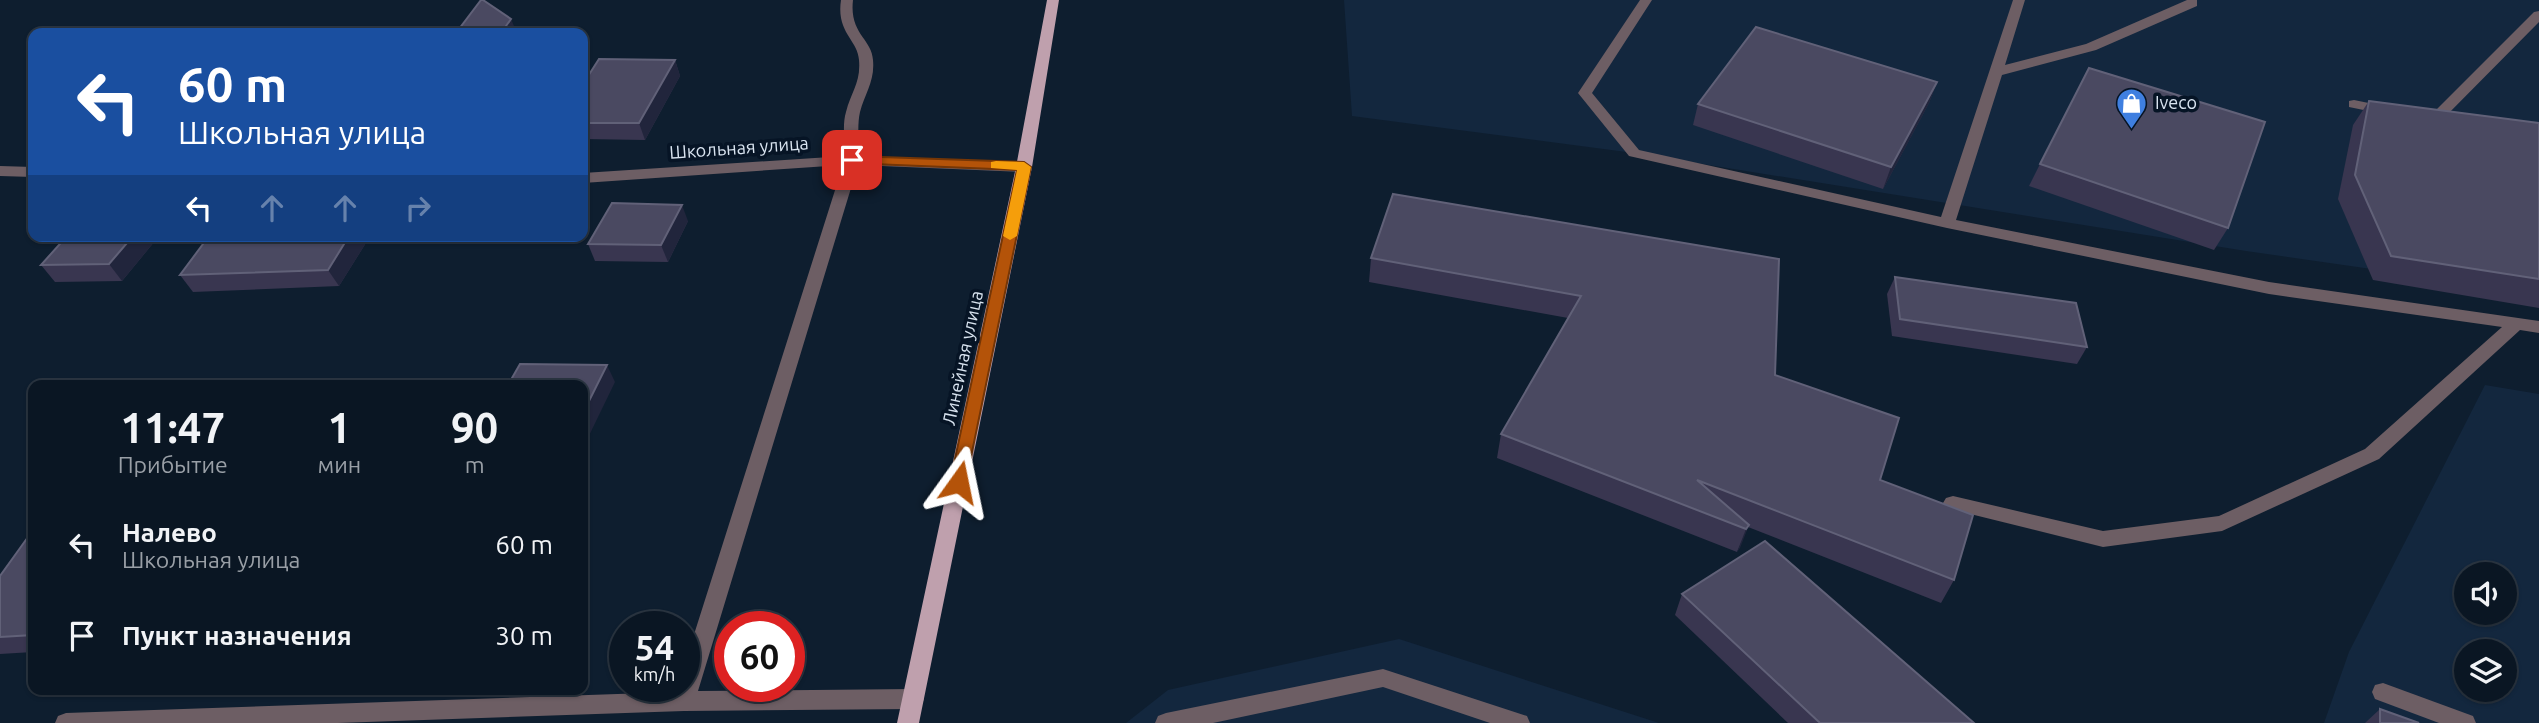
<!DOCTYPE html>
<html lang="ru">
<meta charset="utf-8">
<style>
:root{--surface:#0a1623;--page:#131f2b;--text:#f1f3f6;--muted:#999fa6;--line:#2a3541}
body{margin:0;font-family:Ubuntu,sans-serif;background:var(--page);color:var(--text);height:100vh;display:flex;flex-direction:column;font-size:26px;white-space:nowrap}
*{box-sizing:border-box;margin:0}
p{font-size:23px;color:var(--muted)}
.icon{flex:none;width:38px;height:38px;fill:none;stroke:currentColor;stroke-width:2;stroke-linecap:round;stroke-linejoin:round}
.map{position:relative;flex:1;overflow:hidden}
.side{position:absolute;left:28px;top:380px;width:560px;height:315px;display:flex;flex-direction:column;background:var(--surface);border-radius:14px;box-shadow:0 2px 5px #0004,0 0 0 2px var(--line)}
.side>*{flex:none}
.top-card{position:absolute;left:28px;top:28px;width:560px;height:214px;border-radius:14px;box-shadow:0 2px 5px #0004,0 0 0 2px var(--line);background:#1a4fa0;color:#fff;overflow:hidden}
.tools{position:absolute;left:2454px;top:562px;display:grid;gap:14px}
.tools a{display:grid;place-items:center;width:63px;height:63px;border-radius:50%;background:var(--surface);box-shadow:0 2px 5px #0004,0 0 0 2px var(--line);font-size:35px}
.speed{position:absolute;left:609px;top:611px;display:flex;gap:14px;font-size:35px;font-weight:700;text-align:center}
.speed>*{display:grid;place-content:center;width:91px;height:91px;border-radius:50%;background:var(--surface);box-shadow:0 2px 5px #0004,0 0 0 2px var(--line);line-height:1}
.speed small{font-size:18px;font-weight:400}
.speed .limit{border:10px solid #d22;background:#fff;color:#111}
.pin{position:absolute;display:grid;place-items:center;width:60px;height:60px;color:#fff;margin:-30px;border-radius:14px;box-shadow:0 4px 10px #0006}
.me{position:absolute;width:77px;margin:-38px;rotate:12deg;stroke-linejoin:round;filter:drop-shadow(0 0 5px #0008)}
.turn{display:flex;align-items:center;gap:24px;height:147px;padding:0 35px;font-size:32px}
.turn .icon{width:91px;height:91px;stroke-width:2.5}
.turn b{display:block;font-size:49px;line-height:60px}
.lanes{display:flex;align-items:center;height:66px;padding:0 35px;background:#0003;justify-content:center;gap:35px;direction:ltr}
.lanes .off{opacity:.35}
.eta{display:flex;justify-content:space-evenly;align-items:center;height:119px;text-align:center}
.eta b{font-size:42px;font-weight:600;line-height:49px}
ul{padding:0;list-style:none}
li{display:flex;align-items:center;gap:21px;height:91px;padding:0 35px}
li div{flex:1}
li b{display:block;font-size:26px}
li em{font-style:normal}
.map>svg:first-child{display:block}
.built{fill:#13273e;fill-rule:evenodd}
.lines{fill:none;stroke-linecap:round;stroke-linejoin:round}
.minor{fill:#6d5e64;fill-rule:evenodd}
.major{fill:#bfa0ad;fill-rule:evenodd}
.wall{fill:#393650}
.shaded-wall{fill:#21253c}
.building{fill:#4a4961;stroke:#616178;stroke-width:2}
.route{fill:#b45309;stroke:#753606;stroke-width:2}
.slow{fill:#f59e0b}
.labels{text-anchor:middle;stroke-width:7;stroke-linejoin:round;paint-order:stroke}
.poi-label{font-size:18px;fill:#d9e4f0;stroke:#061425;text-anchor:start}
.street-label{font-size:18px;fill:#d9e4f0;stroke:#061425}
</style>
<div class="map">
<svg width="2539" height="723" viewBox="0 0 2539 723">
<rect width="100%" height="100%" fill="#0e1e2f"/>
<g class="built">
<path d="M1344,0H2539V293L2246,251L1634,153L1352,116Z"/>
<path d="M2485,385L2539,394V723H2324L2349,652ZM2466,574H2504V612H2466ZM2466,651H2504V690H2466Z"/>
<path d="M1399,639L1659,723H1126L1168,690Z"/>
</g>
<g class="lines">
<g class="minor">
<path d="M841,0H853C849,34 872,39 873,60C875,81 865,93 860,112C857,125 859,142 859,156L1024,162L1032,167L1024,172L858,165L698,691L913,689L921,692L924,699L921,706L913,709L684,711L338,723H55L58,716L66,713L676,692L678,686H684V666L843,165L583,183V173L845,156C845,142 842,125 846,112C851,92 861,83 859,60C858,40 836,33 841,0Z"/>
<path d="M1640,0H1652L1592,93L1639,150L1941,217L2013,0H2025L2005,65L2086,44L2187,0H2197V6L2096,50L2002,75L1956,220L2269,282L2539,321V333L2520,330L2379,459L2222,531L2103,547L1946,508L1943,503L1946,498L1953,496L2103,531L2219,516L2365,449L2502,327L2269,294L1947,228L1629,156L1578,93Z"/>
<path d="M2539,11V22L2438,124L2421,123L2419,120L2421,117L2430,116L2534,12Z"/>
<path d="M2354,100L2393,108L2395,111L2388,115L2349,107V101Z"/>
<path d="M0,166L33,167V177L0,176Z"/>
<path d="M1383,669L1527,716L1530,723H1490L1383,687L1213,723H1155L1158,716L1166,713Z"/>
<path d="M2383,683L2473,716L2476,723H2439L2375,699L2372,692L2375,685Z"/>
</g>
<path class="major" d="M1047,0H1059L1032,167L919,723H897L1016,167Z"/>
</g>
<g class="wall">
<path d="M675,60L680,76L645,140L583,139V84Z"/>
<path d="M1937,82L1929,103L1883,189L1693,125L1698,104Z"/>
<path d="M2369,101L2539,123V308L2373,280L2338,199L2353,125Z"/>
<path d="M2040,164L2228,228L2214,250L2029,186Z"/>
<path d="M1393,194L1775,375L1880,480L1954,580L1941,603L1748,527L1737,552L1497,458L1501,434L1568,318L1369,282L1371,258Z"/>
<path d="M688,221L668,262L595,261L588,244Z"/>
<path d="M67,236H159L122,281L55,282L41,265Z"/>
<path d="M209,236H368L369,238L339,286L193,292L180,275Z"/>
<path d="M1895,277L2087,347L2077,364L1892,336L1887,294Z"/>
<path d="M33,530V652L0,654V576Z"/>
<path d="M1682,594L1974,723H1788L1675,615Z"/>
<path d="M2380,709L2419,723H2365Z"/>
</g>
<g class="shaded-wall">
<path d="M511,19L517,33H501Z"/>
<path d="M675,60L680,76L645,140L639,123Z"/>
<path d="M1937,82L1929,103L1883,189L1891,167Z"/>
<path d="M682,205L688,221L668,262L661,245Z"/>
<path d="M133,236H159L122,281L109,264Z"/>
<path d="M349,236H368L369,238L339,286L328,270Z"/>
<path d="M607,365L615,382L583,448V413Z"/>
<path d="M1749,525L1740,548L1737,552L1746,529Z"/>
</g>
<g class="building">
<path d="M481,0H483L511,19L501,33H456Z"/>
<path d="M1756,27L1937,82L1891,167L1698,104Z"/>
<path d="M599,59L675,60L639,123H583V84Z"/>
<path d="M2089,68L2265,122L2228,228L2040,164Z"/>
<path d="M2369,101L2539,123V279L2391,256L2355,175Z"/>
<path d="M1393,194L1779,259L1775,375L1899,418L1880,480L1973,515L1954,580L1697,480L1749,525L1746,529L1501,434L1581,296L1371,258Z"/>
<path d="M612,203L682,205L661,245L588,244Z"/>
<path d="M67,236H133L109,264L41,265Z"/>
<path d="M209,236H349L328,270L180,275Z"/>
<path d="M1895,277L2076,303L2087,347L1900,319Z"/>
<path d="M520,364L607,365L583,413V385H508Z"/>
<path d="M33,530V635L0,637V576Z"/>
<path d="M1765,541L1974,723H1820L1682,594Z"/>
<path d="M2380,709L2419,723H2380Z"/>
</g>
<path class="route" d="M852,156L1024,162L1031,167L965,486H953L950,482L1017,170L848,163L846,160Z"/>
<path class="slow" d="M996,161L1024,162L1031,167L1017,236L1010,240L1003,236L1017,170L991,168V162Z"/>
<defs>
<symbol id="shop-pin" viewBox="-11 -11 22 30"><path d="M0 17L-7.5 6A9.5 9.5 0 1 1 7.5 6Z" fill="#3f7fe0" stroke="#061425"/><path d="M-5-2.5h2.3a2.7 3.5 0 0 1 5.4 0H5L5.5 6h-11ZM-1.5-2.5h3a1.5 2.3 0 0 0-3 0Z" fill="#fff"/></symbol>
</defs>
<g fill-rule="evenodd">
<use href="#shop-pin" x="2114" y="86" width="35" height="47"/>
</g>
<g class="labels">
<g class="poi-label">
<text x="2155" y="109">Iveco</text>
</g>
<g class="street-label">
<text transform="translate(739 148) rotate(-4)" y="6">Школьная улица</text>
<text transform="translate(963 358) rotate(-78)" y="6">Линейная улица</text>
</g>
</g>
</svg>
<div class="tools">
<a><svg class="icon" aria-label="sound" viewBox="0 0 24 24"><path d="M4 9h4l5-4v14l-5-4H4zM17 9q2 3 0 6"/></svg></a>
<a><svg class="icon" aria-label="layers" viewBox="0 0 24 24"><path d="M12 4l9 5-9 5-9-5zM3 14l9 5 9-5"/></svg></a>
</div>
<div class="speed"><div>54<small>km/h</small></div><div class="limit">60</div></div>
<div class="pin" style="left:852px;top:160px;background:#d93025"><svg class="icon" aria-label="arrive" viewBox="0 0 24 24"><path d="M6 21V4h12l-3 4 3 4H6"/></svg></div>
<svg class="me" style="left:959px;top:482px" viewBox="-20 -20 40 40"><path d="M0-17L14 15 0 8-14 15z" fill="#b45309" stroke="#fff" stroke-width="4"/></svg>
<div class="top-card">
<div class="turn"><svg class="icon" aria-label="left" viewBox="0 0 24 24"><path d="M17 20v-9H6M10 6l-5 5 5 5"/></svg><div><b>60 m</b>Школьная улица</div></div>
<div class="lanes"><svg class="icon" aria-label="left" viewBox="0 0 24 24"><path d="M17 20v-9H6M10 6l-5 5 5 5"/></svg><svg class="icon off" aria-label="ahead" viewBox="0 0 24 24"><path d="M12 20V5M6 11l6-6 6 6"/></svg><svg class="icon off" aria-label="ahead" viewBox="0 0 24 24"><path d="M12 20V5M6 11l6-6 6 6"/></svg><svg class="icon off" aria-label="right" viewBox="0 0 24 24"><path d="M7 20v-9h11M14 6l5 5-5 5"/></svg></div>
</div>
<section class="side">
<div class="eta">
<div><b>11:47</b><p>Прибытие</p></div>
<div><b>1</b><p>мин</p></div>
<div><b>90</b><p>m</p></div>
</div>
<ul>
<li><svg class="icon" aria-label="left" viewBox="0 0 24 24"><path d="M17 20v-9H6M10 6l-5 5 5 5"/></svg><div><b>Налево</b><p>Школьная улица</p></div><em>60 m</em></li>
<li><svg class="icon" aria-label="arrive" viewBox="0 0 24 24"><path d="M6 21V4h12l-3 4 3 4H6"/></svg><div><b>Пункт назначения</b></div><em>30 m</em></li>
</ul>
</section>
</div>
